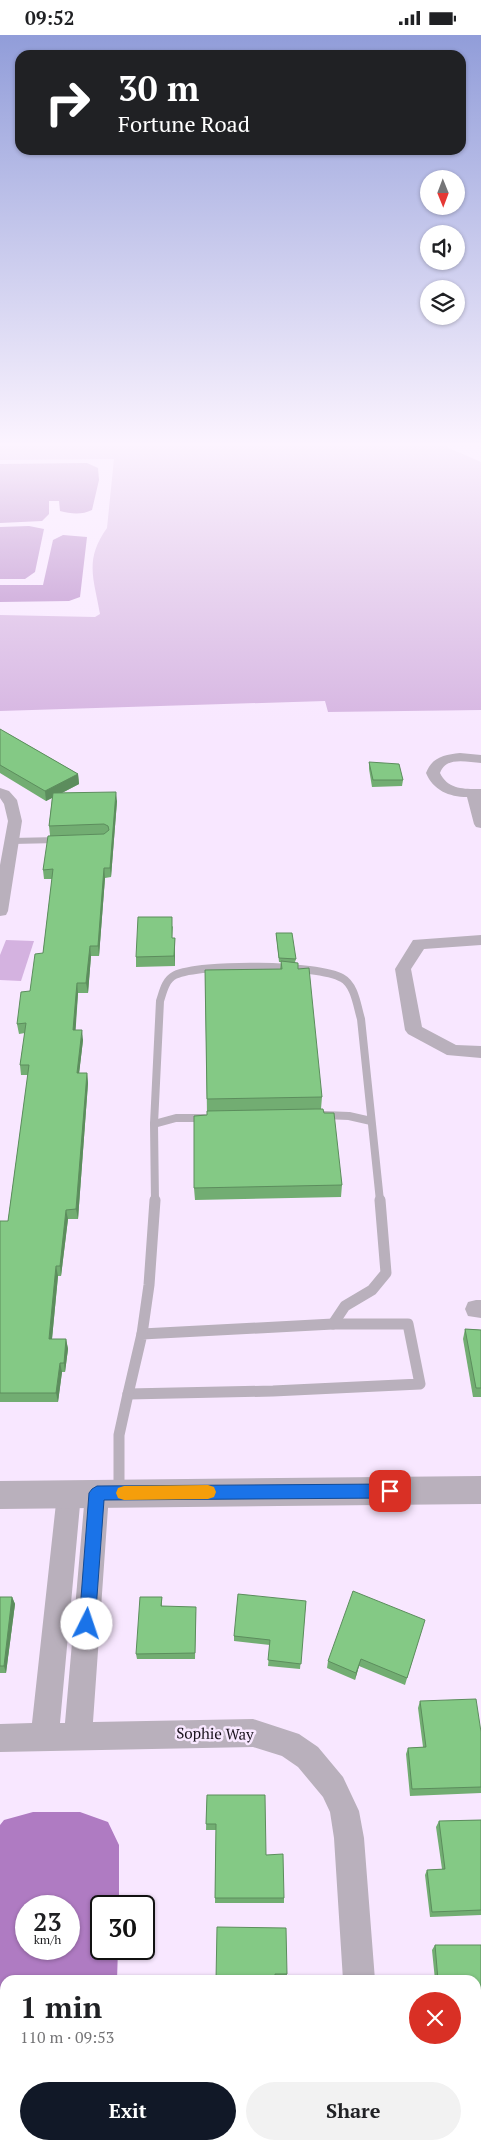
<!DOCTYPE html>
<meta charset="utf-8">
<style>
:root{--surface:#fff;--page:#f2f2f2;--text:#202124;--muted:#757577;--accent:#111827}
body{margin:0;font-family:"PT Serif",serif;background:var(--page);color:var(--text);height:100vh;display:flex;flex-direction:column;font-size:19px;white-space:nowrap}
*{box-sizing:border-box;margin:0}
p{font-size:16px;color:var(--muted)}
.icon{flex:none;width:28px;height:28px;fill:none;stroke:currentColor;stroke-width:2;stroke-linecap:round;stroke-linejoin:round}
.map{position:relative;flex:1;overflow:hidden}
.panel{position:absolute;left:0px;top:1940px;width:481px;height:175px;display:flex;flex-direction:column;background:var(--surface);border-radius:15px 15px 0 0;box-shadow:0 1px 4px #0004}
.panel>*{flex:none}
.hud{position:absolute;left:15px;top:15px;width:451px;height:105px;border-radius:15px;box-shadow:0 1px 4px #0004;background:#202124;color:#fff;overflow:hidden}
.needle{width:32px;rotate:179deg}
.tools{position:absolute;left:420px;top:135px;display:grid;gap:10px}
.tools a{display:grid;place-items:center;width:45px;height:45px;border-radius:50%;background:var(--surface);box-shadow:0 1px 4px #0004;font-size:25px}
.speed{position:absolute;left:15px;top:1860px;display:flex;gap:10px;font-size:25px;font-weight:700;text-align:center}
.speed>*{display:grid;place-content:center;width:65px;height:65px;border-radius:50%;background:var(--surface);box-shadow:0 1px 4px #0004;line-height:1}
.speed small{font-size:12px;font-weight:400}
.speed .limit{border:2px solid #111;border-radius:8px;background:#fff;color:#111}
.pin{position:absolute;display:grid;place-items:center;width:42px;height:42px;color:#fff;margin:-21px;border-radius:10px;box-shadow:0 2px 8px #0006}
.me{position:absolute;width:55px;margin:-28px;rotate:4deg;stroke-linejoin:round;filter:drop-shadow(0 0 4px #0008)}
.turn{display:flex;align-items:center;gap:18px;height:105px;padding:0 20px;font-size:22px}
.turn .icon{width:65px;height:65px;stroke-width:2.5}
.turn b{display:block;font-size:35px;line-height:42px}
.round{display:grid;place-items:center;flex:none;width:52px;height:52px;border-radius:26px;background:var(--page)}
.summary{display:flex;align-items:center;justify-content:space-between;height:85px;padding:0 20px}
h1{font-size:30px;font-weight:600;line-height:38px}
.action{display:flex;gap:10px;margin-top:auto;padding:10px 20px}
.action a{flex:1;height:58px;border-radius:30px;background:var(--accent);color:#fff;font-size:20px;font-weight:600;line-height:58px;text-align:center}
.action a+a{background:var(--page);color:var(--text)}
.status{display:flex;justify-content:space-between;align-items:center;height:35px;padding:0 25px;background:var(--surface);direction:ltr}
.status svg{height:14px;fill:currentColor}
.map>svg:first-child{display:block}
.green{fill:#d4b2e0}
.water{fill:#af7bc2;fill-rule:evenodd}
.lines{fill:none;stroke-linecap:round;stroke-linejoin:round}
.service-far2{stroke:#b9b0bc;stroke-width:6}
.service-far1{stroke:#b9b0bc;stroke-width:8}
.service{stroke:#b9b0bc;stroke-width:11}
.minor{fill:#b9b0bc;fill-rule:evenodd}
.tertiary{fill:#b9b0bc;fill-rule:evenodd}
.wall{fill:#72ad72}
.shaded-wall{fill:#5c8d5d}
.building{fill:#84c985;stroke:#5c8d5d}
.route{fill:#1a73e8;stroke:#114b97}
.slow{fill:#f59e0b}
.labels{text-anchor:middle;stroke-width:5;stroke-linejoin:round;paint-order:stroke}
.near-street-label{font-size:15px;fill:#17101a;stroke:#f8e7ff}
</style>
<div class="status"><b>09:52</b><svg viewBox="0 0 49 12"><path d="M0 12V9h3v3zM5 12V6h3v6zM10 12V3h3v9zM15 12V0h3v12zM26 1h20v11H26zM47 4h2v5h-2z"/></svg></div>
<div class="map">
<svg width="481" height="2115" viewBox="0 0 481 2115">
<rect width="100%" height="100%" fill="#f8e7ff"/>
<g class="green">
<path d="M0,410H442L481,427V675L328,677L325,666L0,676V580L95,582L100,579C94,544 84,525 107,493L114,424L0,425Z"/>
<path d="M6,905L34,906L21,946L0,945V920Z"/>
</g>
<g class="water">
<path d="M87,428L98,433L99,445L92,475C82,480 71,479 60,476L59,466H49V479L42,486L0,488V429Z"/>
<path d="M29,491L44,494L35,537L25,544H0V492Z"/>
<path d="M63,500L87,502L80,562L69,566L0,567V550H43L53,505Z"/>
<path d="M33,1777H80L108,1787L119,1810V1871H101V1914H118L117,1945H5V2096L0,2097V1790L4,1785ZM69,1871V1914H26V1871Z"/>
</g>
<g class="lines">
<path class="service-far2" d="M12,806L58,805"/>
<g class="service-far1">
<path d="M324,1080L349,1081L371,1086"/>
<path d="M154,1089L176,1083H204"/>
<path d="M155,1166L154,1089L160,966C163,957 165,945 175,940C200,928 318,929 342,943C355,950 357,971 361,984L380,1166"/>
</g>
<g class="service">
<path d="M333,1289L345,1271L372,1255L386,1238L380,1165"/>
<path d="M333,1289H408L420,1349L273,1356L128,1359L142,1299Z"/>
<path d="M142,1299L149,1250L155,1165"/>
<path d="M119,1455V1400L128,1359"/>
</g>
<g class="minor">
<path d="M460,718L481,720V728C467,727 446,721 440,738C448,755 465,754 481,754V793L476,792L474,789L467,762C449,762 433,755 426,738C432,722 444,720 460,718Z"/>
<path d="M0,753L9,756L17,765L22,786L8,876L6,880L0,881V830L8,786L4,769L0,763Z"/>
<path d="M481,900V910L424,914L411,934L422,992L456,1010L481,1011V1023L447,1020L408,999L405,995L395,934L413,905Z"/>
<path d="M476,1265H481V1283L468,1281L465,1274L468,1267Z"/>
<path d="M69,1447L78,1451L81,1459L60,1688H65L85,1459L88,1451L97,1447L106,1451L109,1459L93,1687L253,1684L299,1699L318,1712L343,1742L359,1776L364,1803L375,1945H343L334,1803L330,1777L323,1762L298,1732L282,1721L253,1712L0,1717V1689L32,1688L57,1459L60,1451Z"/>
<rect x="353" y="2110" width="34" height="5"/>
</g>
<path class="tertiary" d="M481,1441V1469L0,1474V1446Z"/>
</g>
<g class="wall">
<path d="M0,694L78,739L79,749L62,758L117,766L111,842L105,843L99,921H91L88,958H78L75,995L83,1005L79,1038H87L88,1048L78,1184H68L61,1241H58L52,1304H66L68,1314L65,1337H62L58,1367H0V1186H8L28,1040H21L20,1030L25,998L19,999L17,989L30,956L43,918L52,844H44L43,835L50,800L49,791L52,763L46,766L0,738Z"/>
<path d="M369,727L403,745L402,751L372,752L369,734Z"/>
<path d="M173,891L172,903H175V931L136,932V922Z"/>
<path d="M276,898L296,924L295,927L322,1062L321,1074L324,1078L342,1150L341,1162L195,1165L194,1153L207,1080L205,935L280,934L281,927H279Z"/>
<path d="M465,1294L481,1295V1362H473L463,1304Z"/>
<path d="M0,1562H12L15,1569L6,1638H0Z"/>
<path d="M162,1562V1571L196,1577L195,1624H137L136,1619Z"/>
<path d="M306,1566L300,1634L268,1631L270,1610L234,1606V1601Z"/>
<path d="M422,1593L405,1650L359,1631L355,1645L327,1633L328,1626Z"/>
<path d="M420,1666L481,1697V1758L410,1761L406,1719L408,1713L423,1712L418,1673Z"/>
<path d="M207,1760L266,1820L284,1863V1868H215L216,1795H206Z"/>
<path d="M481,1785V1880L430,1882L425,1840L427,1835L442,1834L436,1792L439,1786Z"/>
<path d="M217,1892L287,1939V1944L275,1943Z"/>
<path d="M435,1910H481V2024H476V1945H435L432,1915Z"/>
<path d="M481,2074V2115H452V2110H476L477,2107L476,2098V2075Z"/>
</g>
<g class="shaded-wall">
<path d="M78,739L79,749L46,766L45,756Z"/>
<path d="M116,757L117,766L111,842L110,833Z"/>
<path d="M104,833L105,843L99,921L98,911Z"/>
<path d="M175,903V931L174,921Z"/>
<path d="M90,911L91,921L88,958L86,948Z"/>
<path d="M77,948L78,958L75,1005L73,995Z"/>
<path d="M82,995L83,1005L78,1048L77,1038Z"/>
<path d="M87,1038L88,1048L78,1184L76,1174Z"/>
<path d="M66,1175L68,1184L61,1241L60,1231Z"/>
<path d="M56,1231L58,1241L51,1314L49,1304Z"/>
<path d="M66,1304L68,1314L65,1337L64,1328Z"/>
<path d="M60,1328L62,1337L58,1367L56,1358Z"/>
<path d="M12,1562L15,1569L6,1638L4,1631Z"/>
<path d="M361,1624L355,1645L356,1638Z"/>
</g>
<g class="building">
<path d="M0,694L78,739L45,756L0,730Z"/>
<path d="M369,727L399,729L403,745H373Z"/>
<path d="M116,757L110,833H104L98,911H90L86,948H77L73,995H82L77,1038H87L76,1174L66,1175L60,1231H56L49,1304H66L64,1328H60L56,1358H0V1186H8L29,1030H20L26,988L17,989L21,957L30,956L35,919L43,918L53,834L43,835L48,801L104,799L109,795L108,791L104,789L49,791L53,758Z"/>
<path d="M138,882H172V903H175L174,921L136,922Z"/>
<path d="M276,898H292L296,924L279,923Z"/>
<path d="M281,926L298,928V934L309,933L322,1062L207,1064L205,935L282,934Z"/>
<path d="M315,1074H323L324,1078H334L342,1150L194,1153V1081L207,1080V1076Z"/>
<path d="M465,1294L481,1295V1353H476Z"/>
<path d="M353,1556L425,1585L407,1643L361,1624L356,1638L328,1626Z"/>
<path d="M238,1559L306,1566L301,1629L268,1625L270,1605L234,1601Z"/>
<path d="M0,1562H12L4,1631H0Z"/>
<path d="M140,1562H162L161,1571L196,1572L195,1618L136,1619Z"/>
<path d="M476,1664L481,1697V1752L412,1754L408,1713L426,1712L420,1666Z"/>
<path d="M207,1760H265L266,1820L283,1819L284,1863H215L216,1789H206Z"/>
<path d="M481,1785V1875L432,1877L427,1835L445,1834L439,1786Z"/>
<path d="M217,1892L286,1893L287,1939H275V1945H216Z"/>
<path d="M435,1910H481V2020H476V1945H438Z"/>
<path d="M481,2074V2106L477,2075Z"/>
<path d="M481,2106V2115H456L455,2110H476V2107Z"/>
<rect x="207" y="2110" width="86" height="5"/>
</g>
<linearGradient id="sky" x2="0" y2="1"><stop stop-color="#919dd9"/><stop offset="0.58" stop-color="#fcf4ff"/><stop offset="1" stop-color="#fcf4ff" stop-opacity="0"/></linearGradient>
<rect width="481" height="706" fill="url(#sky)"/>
<path class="route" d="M390,1449L395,1451L397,1456L395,1461L390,1463L104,1465L95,1589L93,1595L87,1597L81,1595L79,1589L89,1458L92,1454L97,1451Z"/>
<path class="slow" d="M208,1450L214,1452L216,1457L214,1462L208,1464L124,1465L118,1463L116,1458L118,1453L124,1451Z"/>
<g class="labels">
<g class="near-street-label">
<text transform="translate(215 1699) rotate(1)" y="5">Sophie Way</text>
</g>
</g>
</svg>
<div class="tools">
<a><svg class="needle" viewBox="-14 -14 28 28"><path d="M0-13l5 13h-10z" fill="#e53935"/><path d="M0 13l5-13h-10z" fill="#757577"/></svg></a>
<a><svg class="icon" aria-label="sound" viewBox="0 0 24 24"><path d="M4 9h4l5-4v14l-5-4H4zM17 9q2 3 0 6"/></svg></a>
<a><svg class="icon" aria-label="layers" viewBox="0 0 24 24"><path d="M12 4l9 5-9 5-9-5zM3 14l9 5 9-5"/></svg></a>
</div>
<div class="speed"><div>23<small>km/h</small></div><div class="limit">30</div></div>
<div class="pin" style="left:390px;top:1456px;background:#d93025"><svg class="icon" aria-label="arrive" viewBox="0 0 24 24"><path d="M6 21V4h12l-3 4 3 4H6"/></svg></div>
<svg class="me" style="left:87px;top:1589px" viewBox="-20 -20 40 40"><circle r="19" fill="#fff"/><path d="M0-13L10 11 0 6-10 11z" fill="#1a73e8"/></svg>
<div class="hud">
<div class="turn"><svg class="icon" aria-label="right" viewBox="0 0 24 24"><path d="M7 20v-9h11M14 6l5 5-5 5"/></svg><div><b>30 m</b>Fortune Road</div></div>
</div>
<section class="panel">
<div class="summary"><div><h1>1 min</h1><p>110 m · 09:53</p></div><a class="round" style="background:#d93025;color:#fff"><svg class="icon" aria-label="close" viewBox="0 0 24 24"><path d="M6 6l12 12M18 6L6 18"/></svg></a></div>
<div class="action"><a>Exit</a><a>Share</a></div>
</section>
</div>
